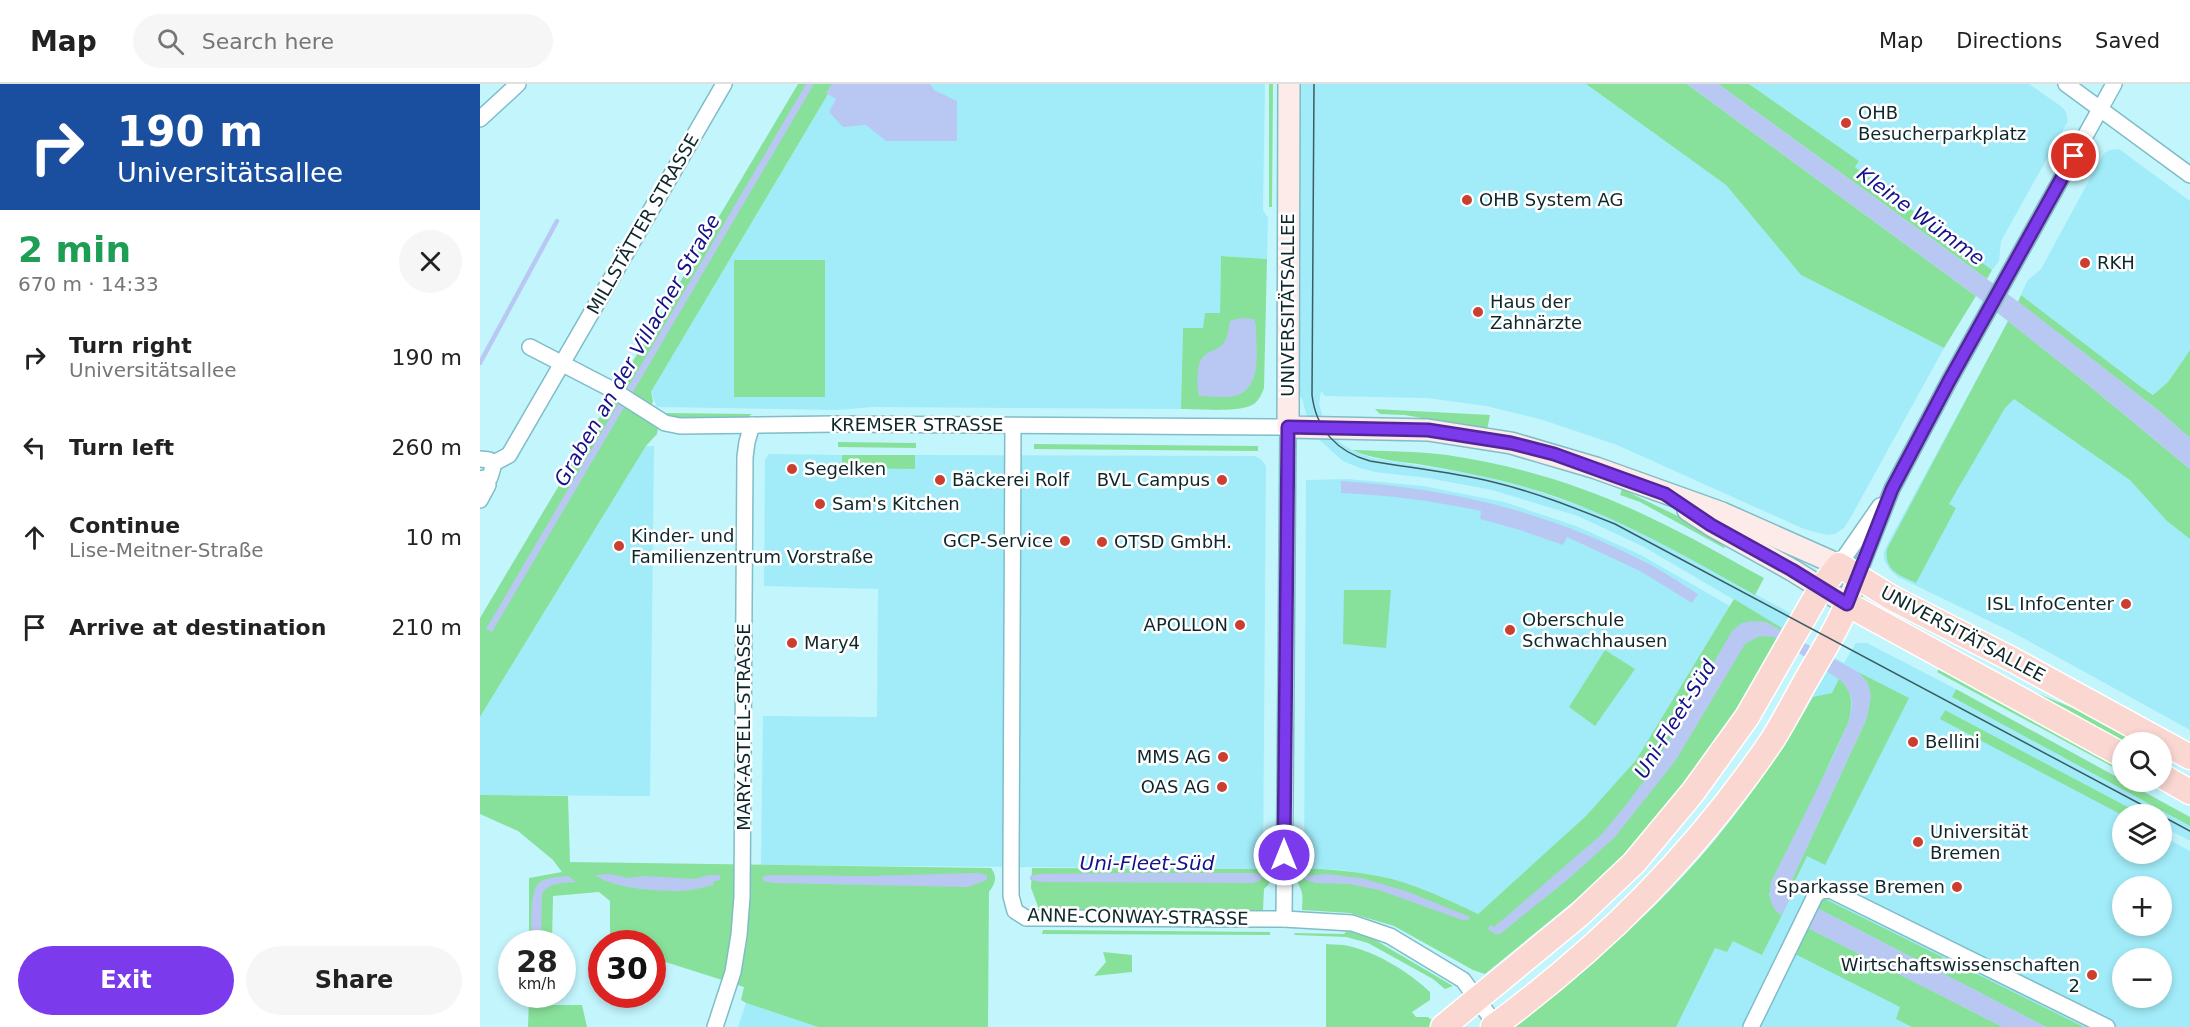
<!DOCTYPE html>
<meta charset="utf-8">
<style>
:root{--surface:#fff;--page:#f6f6f6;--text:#222;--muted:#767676;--line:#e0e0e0;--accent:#7c3aed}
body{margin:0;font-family:"DejaVu Sans",sans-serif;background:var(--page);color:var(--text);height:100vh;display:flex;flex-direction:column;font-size:22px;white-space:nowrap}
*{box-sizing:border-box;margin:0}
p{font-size:20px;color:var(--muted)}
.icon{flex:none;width:33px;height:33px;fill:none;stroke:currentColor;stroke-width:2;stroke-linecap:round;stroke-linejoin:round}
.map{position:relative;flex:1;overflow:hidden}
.drawer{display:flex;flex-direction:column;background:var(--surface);width:480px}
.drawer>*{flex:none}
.banner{background:#1a4fa0;color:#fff;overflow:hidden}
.fabs{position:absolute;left:1632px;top:648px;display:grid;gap:12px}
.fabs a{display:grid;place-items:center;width:60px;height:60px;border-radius:50%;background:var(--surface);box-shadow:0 3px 9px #0003;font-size:30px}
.speed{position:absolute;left:18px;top:846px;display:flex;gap:12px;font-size:30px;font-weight:700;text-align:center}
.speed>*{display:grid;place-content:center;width:78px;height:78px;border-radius:50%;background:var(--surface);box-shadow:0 3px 9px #0003;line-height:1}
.speed small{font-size:15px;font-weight:400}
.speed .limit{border:9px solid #d22;background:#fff;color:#111}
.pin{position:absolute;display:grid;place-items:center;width:51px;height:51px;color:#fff;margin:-26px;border:3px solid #fff;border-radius:50%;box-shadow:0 2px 6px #0007}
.me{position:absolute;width:66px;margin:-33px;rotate:0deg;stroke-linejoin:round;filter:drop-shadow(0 0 4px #0008)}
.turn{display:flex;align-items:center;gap:21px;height:126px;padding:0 18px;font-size:27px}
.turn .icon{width:78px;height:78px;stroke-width:2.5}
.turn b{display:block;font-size:42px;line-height:51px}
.round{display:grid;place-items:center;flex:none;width:63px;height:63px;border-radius:32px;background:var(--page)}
.headline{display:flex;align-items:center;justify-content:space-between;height:102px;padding:0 18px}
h1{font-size:36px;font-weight:700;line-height:45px;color:#1e9e55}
.action{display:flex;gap:12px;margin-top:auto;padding:12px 18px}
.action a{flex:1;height:69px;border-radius:36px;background:var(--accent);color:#fff;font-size:24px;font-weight:700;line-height:69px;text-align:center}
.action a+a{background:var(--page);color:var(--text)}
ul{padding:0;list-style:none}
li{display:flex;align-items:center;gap:18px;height:90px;padding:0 18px}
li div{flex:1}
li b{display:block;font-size:22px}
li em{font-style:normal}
header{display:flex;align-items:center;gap:36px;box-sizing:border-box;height:84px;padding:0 30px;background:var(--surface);border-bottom:2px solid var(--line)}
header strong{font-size:28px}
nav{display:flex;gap:33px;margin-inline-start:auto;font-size:21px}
.search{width:420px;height:54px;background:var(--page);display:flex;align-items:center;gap:15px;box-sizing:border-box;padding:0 21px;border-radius:33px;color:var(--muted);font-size:22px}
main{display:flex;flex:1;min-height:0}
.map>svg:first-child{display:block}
.built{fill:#a2ecf9;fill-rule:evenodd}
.green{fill:#88e19a}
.water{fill:#b9c8f2}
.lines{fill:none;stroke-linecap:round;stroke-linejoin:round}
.stream{stroke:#b9c8f2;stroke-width:4.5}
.street-casing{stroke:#7fbdc8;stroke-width:18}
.secondary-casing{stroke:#7fbdc8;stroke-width:24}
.primary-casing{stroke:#fff;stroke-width:27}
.street{stroke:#fff;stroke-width:15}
.secondary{stroke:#fcebe8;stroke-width:21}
.primary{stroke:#fad7d1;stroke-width:24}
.tram{stroke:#3c5c61;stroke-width:1.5}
.route-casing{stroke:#51269a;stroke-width:15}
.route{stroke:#7c3aed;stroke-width:10}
.poi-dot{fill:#cc3f30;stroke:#fff;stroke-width:2}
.labels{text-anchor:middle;stroke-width:5;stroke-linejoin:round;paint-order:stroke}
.poi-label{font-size:18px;fill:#0d272b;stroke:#fff;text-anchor:start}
.street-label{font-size:18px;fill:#0d272b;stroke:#fff}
.water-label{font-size:20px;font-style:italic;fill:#15118b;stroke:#fff}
</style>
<header>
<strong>Map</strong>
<div class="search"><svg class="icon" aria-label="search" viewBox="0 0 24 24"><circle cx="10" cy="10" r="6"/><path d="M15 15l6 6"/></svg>Search here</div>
<nav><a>Map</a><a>Directions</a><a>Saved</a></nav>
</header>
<main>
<section class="drawer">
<div class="banner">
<div class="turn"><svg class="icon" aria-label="right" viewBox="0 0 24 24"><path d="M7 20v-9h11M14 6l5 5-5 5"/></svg><div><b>190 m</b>Universitätsallee</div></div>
</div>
<div class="headline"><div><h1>2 min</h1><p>670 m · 14:33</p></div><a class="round"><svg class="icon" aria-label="close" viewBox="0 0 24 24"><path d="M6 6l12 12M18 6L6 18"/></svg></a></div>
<ul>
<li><svg class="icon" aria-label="right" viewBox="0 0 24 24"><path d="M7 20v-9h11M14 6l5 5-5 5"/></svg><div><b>Turn right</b><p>Universitätsallee</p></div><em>190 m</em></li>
<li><svg class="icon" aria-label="left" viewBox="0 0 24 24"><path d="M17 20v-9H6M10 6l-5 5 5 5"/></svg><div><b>Turn left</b></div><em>260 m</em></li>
<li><svg class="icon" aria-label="ahead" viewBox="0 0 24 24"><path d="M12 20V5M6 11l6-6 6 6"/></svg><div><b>Continue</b><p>Lise-Meitner-Straße</p></div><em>10 m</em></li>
<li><svg class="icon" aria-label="arrive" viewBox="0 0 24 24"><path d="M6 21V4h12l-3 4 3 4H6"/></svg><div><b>Arrive at destination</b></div><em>210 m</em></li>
</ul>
<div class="action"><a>Exit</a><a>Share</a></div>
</section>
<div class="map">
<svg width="1710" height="943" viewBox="0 0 1710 943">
<rect width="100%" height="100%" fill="#c3f5fd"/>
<g class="built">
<path d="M354,0H785L783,126L788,134L787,175L741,172L740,229L724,244H703L701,325L392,323L357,326L177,323L171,308Z"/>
<path d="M818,0H1106L1246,101L1321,191L1464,264L1372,431L1364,444L1355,450L1347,451L1324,445L1137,361L1063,336L1006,322L947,314L845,312L841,307L839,320L846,344L862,360L872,366L892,374L999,391L1048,404L1121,429L1179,458L1314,531L1308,545L1302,544L1164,463L1098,432L1012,406L948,394L895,388L880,384L863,377L837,354L830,343L822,315L816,306Z"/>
<path d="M1269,0H1549L1582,23L1586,28L1588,37L1521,157L1519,177L1512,186L1375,83L1379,77Z"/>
<path d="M1639,65L1710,117V266L1688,298L1674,311L1660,302L1541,211L1547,197L1561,185L1624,69L1630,66Z"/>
<path d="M1512,267L1710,427V646L1534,549L1418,493L1410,486L1404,476V468L1408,459Z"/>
<path d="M166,362H174L170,712L0,711V633Z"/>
<path d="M289,370L362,371V384H435V371L775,372L781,375L786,382L783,785L281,781L283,632L397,633L398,505L284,502L285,376Z"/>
<path d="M868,395L943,402L1024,418L1096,442L1161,471L1250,522L1156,676L1107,732L998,830L962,813L901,792L862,786L824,784L826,396Z"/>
<path d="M1376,559H1387L1476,605L1472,613L1710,742V757L1682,742V730H1661L1465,626L1462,631L1642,730V770H1682V752L1710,767V943H1031L1168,829L1228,765L1288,687L1355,574L1364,579ZM1642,802H1682V842H1642ZM1642,874H1682V914H1642Z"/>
<path d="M266,919L338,943H258Z"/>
</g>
<g class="green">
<path d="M318,0H354L171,308L173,317L166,336L178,344L177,350L166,362L0,633V534Z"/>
<path d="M789,0H793L792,123H789Z"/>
<path d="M1106,0H1207L1496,212L1464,264L1321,191L1246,101Z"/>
<path d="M1238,0H1269L1379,77L1375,83L1512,186L1507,195Z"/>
<path d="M741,172L787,175L784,304C782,310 779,316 774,320C760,329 718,325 701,325L703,244H723L725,229H740Z"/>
<rect x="254" y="176" width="91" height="137"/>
<path d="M1541,211L1660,302L1673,311L1688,298L1710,266V354L1679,327L1538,218Z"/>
<path d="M1528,237L1600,294L1710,385V455L1687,437L1650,396L1534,315L1525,324L1469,420L1476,424L1436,499C1419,491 1404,487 1407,465Z"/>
<path d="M895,325L1010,331L1007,346L925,331L900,330Z"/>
<path d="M184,329L272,330L263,336L199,335L185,333Z"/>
<path d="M358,358L436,359V364L358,363Z"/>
<path d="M554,360L778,362V367L554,365Z"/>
<path d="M872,366C903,367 936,367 967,371C1037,381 1108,403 1171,434C1210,452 1247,474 1284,494L1275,511C1201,470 1127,426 1045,403C1011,393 977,387 943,381C919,377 894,376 872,366Z"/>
<path d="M362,371H435V385L362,384Z"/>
<path d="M1142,405L1212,439L1245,463L1244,464L1160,418L1140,411Z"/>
<path d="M864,506H911L906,564L863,560Z"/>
<path d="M1254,515L1302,544L1254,634L1177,739L1126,791L1005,890L993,886L914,842L870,829L822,826C822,821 823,814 822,809C819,799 813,794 821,784C847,785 873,787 899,792C933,799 967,815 998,830L1106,732L1156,676Z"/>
<path d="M1413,531L1554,608L1610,631L1662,658H1642L1410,536Z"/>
<path d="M1125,566L1155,585L1115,642L1089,623Z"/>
<path d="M1461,582L1642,680V688L1457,588Z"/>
<path d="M1378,588L1429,614L1345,781L1327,772L1314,799L1317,801L1311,813L1309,802L1386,636C1391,616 1394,603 1378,588Z"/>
<path d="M1359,595C1374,606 1372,621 1369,637L1289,810C1292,818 1293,826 1302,831L1282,871L1253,857L1247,868L1235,864L1196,943H1031C1077,906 1125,870 1167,829C1233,766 1288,692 1333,613L1352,609Z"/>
<path d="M1476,605L1710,733V742L1472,613Z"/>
<path d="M1465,626L1661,730L1642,731L1460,635Z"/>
<path d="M0,711L88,712L90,778L511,784C518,793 515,800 509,808L508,943H338L266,919L261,916L264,903L173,874L172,860L130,859V817L119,808L73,812L72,859H49V794L82,788L73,776L38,747L0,730Z"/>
<path d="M552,784L785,785L789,789V800L784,805L783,826L559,825L551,804Z"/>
<path d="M1343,814L1604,943H1566L1337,824Z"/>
<path d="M1328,844L1523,943H1432L1416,935L1420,923L1315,870Z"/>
<path d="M563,846L790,848V851L562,850Z"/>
<path d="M867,847L890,853L973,902L965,905L953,895L888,859L866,853L815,851L814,849L864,850Z"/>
<path d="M846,860C854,861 862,860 869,862C898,869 929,888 950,908V916L932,928L936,933H948L955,939L949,943H846Z"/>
<path d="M623,868L652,871V888L614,892L626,878Z"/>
<path d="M49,911H72L73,921H102L107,943H48Z"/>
</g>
<g class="water">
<path d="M326,0H334L12,548L6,545Z"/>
<path d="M352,0H450L454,6L477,17V57H406L386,41L363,43L349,28L356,15L346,9Z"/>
<path d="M1207,0H1238L1540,219L1679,327L1710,354V385L1600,294L1496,212Z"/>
<path d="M761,234L774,235L776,241C775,263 784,300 758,311C747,315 731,312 719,312C717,300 715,278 726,270C732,266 738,266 743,260C748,254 748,245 750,237Z"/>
<path d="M861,397C968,404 1067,427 1163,477C1182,486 1200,499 1218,510L1212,519L1160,487L1087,453L1083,461L1040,446L1000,435L1001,427C954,417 909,411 861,409Z"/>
<path d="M1272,537L1286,538L1378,588L1388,599L1391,613L1386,636L1309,802L1311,813L1302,831C1289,825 1289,810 1291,798L1354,671L1369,637L1372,623L1371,612L1363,598L1294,553L1280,552L1265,560L1196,676L1135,753L1086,797L1020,850H1015L1008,845L1010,841L1014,843L1121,751L1149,717L1171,687L1252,547L1262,539Z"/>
<path d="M497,789L507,791V796L488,803L294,799L283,797V792L290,791L386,792Z"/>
<path d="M650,789H773L782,791L781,796L773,799L562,798L550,796V792L560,790Z"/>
<path d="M130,790L148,794L165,792L214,795L230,791H240V796L234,797L233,801C221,804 209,807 197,807C175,807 132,804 115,791Z"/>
<path d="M847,790L881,794L926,807L990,833L988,836H982L899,806L869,800L836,799L825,796V792Z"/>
<path d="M88,792L96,798C84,799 69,798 62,810L61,859H52C52,845 48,807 60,798C68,793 79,793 88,792Z"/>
<path d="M1337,824L1566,943H1523L1328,844Z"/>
</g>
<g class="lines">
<path class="stream" d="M0,279L77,137"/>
<defs>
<g id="street">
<path d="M1586,0L1710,91"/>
<path d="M0,35L38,0"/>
<path d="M50,263L133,306L185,339L200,342L355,340L808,343L804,835"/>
<path d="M533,342L531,781V812L535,827L546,834H557L804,835L872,839L910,852L983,896L1016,941"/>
<path d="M0,375L9,376L13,383L10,393L0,395"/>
<path d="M12,380L29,371L244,0"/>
<path d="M0,416L8,401L7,395"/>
<path d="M1359,481L1400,422"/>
<path d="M1378,491L1412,405L1469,297L1634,0"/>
<path d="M235,943L253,888L259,851L262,813L265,373L267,358L272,341"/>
<path d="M1271,943L1335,812L1340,807L1350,806L1627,943"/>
</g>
<g id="secondary">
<path d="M809,0L808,343L948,346L1031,359L1116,384L1242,429L1359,481"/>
<path d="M1208,426L1231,441L1312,486L1367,520L1378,491"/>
</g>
<g id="primary">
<path d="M1682,692L1710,708"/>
<path d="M963,943L1099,831L1154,779L1213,708L1267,633L1341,504L1359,481L1412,514L1533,576L1710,673"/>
<path d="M1013,943C1124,861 1215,770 1293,655C1304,637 1314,618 1324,600C1339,573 1356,548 1367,520L1642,671"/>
</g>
</defs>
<use href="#street" class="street-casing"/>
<use href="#secondary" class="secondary-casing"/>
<use href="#primary" class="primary-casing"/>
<use href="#street" class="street"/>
<use href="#secondary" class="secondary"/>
<use href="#primary" class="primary"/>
<g class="tram">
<path d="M834,0L832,311C836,345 857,368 890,377C931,384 972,388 1013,398C1055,408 1095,424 1135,440L1679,730"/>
<path d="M1682,732L1710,747"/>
</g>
</g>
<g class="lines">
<defs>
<path id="route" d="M804,771L808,343L948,346L1031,359L1074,370L1185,410L1231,441L1312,486L1367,520L1412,405L1469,297L1594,72"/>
</defs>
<use href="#route" class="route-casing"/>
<use href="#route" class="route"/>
</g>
<g class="poi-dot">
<circle cx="1366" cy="39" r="6"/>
<circle cx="987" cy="116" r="6"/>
<circle cx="1605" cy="179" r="6"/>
<circle cx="998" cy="228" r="6"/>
<circle cx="312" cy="385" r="6"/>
<circle cx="460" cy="396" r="6"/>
<circle cx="742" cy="396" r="6"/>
<circle cx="340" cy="420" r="6"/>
<circle cx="585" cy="457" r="6"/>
<circle cx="622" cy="458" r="6"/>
<circle cx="139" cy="462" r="6"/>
<circle cx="1646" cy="520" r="6"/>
<circle cx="760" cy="541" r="6"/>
<circle cx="1030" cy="546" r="6"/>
<circle cx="312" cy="559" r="6"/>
<circle cx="1433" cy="658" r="6"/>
<circle cx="743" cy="673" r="6"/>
<circle cx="742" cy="703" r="6"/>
<circle cx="1438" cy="758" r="6"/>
<circle cx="1477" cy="803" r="6"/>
<circle cx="1612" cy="891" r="6"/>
</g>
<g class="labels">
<g class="poi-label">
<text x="1378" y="35">OHB<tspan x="1378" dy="21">Besucherparkplatz</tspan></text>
<text x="999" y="122">OHB System AG</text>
<text x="1617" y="185">RKH</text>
<text x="1010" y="224">Haus der<tspan x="1010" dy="21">Zahnärzte</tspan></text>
<text x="324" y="391">Segelken</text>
<text x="472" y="402">Bäckerei Rolf</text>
<text x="730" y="402" text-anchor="end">BVL Campus</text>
<text x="352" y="426">Sam's Kitchen</text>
<text x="151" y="458">Kinder- und<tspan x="151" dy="21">Familienzentrum Vorstraße</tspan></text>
<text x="573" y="463" text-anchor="end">GCP-Service</text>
<text x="634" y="464">OTSD GmbH.</text>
<text x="1634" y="526" text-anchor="end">ISL InfoCenter</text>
<text x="1042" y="542">Oberschule<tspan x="1042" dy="21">Schwachhausen</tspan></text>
<text x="748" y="547" text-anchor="end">APOLLON</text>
<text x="324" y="565">Mary4</text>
<text x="1445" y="664">Bellini</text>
<text x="731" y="679" text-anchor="end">MMS AG</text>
<text x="730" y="709" text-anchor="end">OAS AG</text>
<text x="1450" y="754">Universität<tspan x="1450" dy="21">Bremen</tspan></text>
<text x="1465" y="809" text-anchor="end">Sparkasse Bremen</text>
<text x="1600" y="887" text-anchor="end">Wirtschaftswissenschaften<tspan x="1600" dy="21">2</tspan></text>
</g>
<g class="street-label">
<text transform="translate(163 140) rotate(-60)" y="6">MILLSTÄTTER STRASSE</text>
<text transform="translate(808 221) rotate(-90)" y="6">UNIVERSITÄTSALLEE</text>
<text x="437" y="347">KREMSER STRASSE</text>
<text transform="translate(1483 550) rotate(28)" y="6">UNIVERSITÄTSALLEE</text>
<text transform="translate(264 643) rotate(-90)" y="6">MARY-ASTELL-STRASSE</text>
<text transform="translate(658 833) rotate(1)" y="6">ANNE-CONWAY-STRASSE</text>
</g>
<g class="water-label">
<text transform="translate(1441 132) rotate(36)" y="7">Kleine Wümme</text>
<text transform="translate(157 266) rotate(-60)" y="7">Graben an der Villacher Straße</text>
<text transform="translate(1195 635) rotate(-58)" y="7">Uni-Fleet-Süd</text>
<text x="667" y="786">Uni-Fleet-Süd</text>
</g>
</g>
</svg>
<div class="fabs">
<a><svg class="icon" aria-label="search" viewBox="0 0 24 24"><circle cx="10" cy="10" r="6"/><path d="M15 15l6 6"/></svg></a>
<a><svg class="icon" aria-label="layers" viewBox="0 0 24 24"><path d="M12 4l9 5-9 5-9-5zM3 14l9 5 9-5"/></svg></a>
<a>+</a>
<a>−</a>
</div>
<div class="speed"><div>28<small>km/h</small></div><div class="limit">30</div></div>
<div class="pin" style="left:1594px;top:72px;background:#d93025"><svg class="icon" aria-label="arrive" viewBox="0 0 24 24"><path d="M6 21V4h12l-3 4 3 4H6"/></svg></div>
<svg class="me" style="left:804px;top:771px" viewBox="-20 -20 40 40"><circle r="17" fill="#7c3aed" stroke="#fff" stroke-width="3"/><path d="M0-11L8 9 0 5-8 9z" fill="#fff"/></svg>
</div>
</main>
